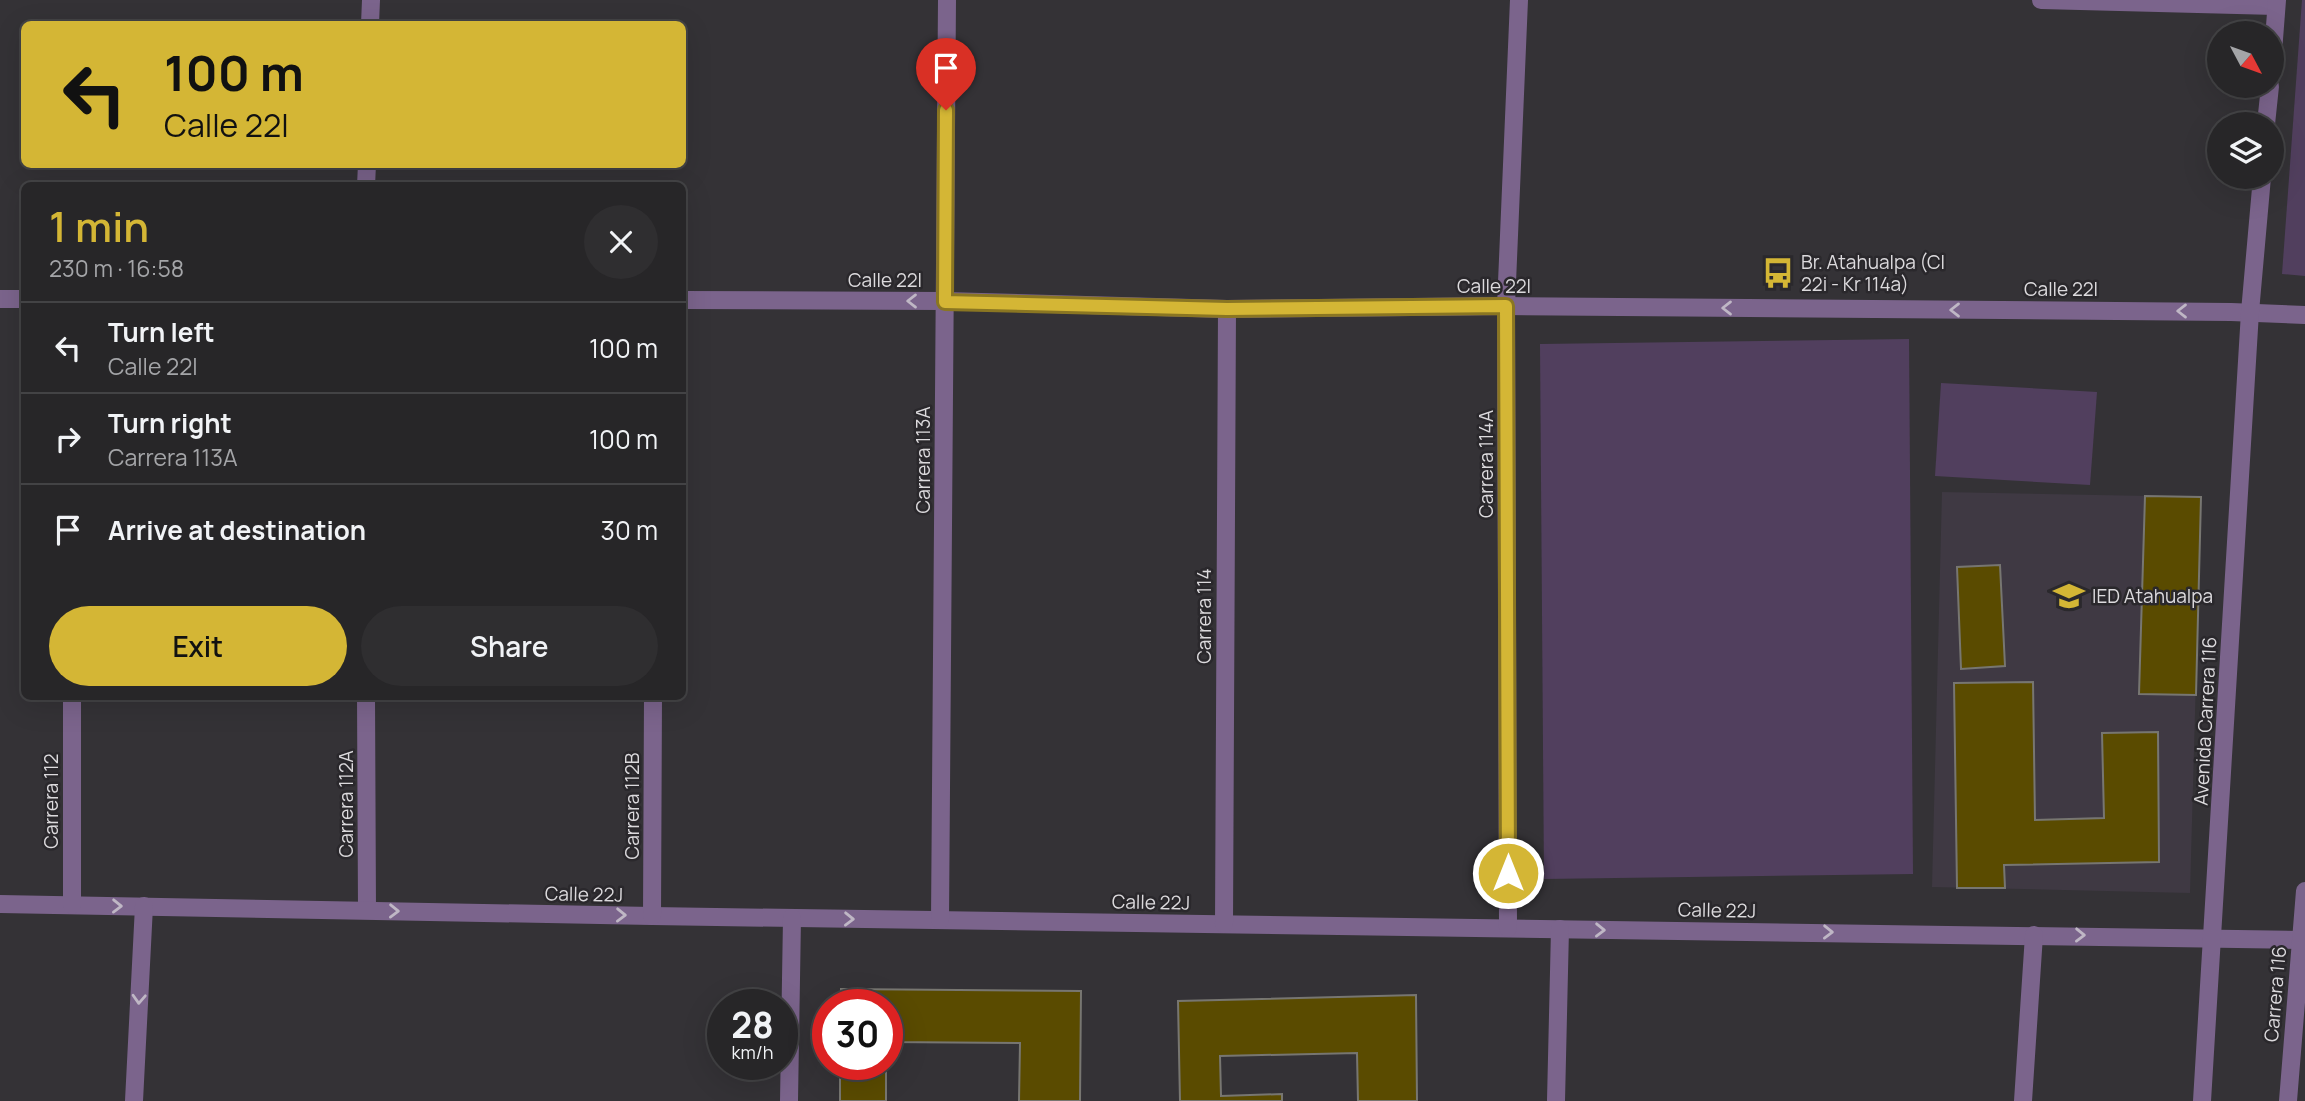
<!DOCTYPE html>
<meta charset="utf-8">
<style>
:root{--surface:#272628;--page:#2f2e30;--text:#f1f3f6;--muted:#a4a5a8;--line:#434345;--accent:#d4b635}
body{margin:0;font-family:Manrope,sans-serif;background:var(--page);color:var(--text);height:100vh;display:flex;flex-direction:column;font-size:26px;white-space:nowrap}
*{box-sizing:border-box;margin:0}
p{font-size:23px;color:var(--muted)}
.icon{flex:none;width:38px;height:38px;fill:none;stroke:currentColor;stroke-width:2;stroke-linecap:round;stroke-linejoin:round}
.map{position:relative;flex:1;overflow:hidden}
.panel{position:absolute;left:21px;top:182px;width:665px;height:518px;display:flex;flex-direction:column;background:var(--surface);border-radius:10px;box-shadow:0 7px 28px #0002,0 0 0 2px var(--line)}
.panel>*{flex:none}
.banner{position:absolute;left:21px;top:21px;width:665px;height:147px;border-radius:10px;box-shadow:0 7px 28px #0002,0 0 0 2px var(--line);background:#d4b635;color:#111;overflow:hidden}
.needle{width:46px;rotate:131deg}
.tools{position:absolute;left:2207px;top:21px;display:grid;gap:14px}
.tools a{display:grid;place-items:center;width:77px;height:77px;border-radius:50%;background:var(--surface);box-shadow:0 7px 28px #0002,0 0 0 2px var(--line);font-size:35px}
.speed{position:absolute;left:707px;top:989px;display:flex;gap:14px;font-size:35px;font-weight:700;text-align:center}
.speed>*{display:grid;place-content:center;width:91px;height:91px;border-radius:50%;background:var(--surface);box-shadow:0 7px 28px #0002,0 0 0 2px var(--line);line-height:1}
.speed small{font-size:18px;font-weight:400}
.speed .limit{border:10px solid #d22;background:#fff;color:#111}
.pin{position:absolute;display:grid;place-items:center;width:60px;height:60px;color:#fff;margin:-72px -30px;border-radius:50% 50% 50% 0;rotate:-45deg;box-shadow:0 0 7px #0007}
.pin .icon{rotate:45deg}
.me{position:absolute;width:77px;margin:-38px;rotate:0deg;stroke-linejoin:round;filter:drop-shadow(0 0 5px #0008)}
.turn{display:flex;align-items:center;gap:24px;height:147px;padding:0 28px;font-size:32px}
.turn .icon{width:91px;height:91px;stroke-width:2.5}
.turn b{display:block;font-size:49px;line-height:60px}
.round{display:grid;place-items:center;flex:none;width:74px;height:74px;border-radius:37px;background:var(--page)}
.headline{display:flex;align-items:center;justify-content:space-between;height:119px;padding:0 28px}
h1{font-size:42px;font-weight:600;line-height:52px;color:var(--accent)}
.button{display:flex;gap:14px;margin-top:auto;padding:14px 28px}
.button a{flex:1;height:80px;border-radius:42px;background:var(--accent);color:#111;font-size:28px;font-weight:600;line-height:80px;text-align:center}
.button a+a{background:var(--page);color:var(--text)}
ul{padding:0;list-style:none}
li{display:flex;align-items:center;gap:21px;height:91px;padding:0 28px;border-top:2px solid var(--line)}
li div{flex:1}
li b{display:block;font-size:26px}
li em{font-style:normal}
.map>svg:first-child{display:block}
.built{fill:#3f3943}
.green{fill:#513f5e}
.building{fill:#5a4b00;stroke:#777671;stroke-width:2}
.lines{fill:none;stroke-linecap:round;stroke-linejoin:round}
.minor{stroke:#7b648c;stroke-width:18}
.oneway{stroke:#bfb7c5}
.route-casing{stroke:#8a7622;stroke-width:18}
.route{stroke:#d4b635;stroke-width:12}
.labels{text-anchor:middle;stroke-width:5;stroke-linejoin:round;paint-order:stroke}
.poi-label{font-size:19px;fill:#dcdadd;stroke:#2a282c;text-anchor:start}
.street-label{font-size:19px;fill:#dcdadd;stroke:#2a282c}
</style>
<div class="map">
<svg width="2305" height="1101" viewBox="0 0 2305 1101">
<rect width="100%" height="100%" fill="#343236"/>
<path class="built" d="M1942,492L2201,497L2190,893L1932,887Z"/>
<g class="green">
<path d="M2302,0H2305V276L2282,274Z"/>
<path d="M1909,339L1913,874L1544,879L1540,344Z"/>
<path d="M1941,383L2097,392L2090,485L1935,476Z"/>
</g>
<g class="building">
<path d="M2145,496L2201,497L2196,695L2139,694Z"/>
<path d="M2000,565L2005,666L1961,669L1957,567Z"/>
<path d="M2033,682L2035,820L2104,818L2102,733L2158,732L2159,862L2004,865L2005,888H1957L1954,683Z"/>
<path d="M841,989L1081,991L1080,1101H1019L1020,1043L887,1042V1004H841Z"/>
<path d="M1416,995L1417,1101H1358L1357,1053L1220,1056L1221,1096L1282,1094V1101H1180L1178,1001Z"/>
<rect x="840" y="1064" width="46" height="37"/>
</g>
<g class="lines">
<g class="minor">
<path d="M2041,0L2276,6"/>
<path d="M370,24L371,0"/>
<path d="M2272,65L2277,0"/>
<path d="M2266,124L2270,86"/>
<path d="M366,186L367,164"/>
<path d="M0,299H24"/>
<path d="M682,300L945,301L1227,309L1506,306L2231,312L2305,315"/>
<path d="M366,696L367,910"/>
<path d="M0,904L652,916L2300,940"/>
<path d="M72,905V696"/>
<path d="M652,916L653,696"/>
<path d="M940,920L947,0"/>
<path d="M1224,924L1227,309"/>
<path d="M1508,928L1506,306L1519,0"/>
<path d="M134,1101L144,906"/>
<path d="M789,1101L792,918"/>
<path d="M1556,1101L1560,929"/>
<path d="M2023,1101L2034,935"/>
<path d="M2202,1101L2250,312L2262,177"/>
<path d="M2288,1101L2305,891"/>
</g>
</g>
<defs><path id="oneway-chevron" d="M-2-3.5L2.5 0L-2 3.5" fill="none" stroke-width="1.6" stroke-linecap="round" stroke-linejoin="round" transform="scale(1.75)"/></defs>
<g class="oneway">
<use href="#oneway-chevron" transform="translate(912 301) rotate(-180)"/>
<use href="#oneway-chevron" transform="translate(1727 308) rotate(-180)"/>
<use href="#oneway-chevron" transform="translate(1955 310) rotate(-180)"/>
<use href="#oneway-chevron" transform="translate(2182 311) rotate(-180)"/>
<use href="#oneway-chevron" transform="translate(117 906) rotate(1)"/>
<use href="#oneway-chevron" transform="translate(394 911) rotate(1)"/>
<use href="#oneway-chevron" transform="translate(621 915) rotate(1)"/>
<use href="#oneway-chevron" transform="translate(849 919) rotate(1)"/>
<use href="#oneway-chevron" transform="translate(1600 930) rotate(1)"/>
<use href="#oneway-chevron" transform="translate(1828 932) rotate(1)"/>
<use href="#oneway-chevron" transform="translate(2080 935) rotate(1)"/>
<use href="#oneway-chevron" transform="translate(139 999) rotate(93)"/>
</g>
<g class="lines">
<defs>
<path id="route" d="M946,110L945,302L1227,309L1506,306L1508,873"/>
</defs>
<use href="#route" class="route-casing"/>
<use href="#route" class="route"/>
</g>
<defs>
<symbol id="bus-bare" viewBox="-9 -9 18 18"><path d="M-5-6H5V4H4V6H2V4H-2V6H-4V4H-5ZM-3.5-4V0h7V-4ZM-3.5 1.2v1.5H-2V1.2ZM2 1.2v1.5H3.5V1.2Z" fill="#d4b635" stroke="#2a282c" stroke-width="2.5" paint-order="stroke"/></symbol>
<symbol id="school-bare" viewBox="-9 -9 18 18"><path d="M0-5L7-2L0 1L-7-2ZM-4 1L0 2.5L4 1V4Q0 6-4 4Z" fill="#d4b635" stroke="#2a282c" stroke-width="2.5" paint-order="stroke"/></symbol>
</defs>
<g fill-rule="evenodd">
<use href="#bus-bare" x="1756" y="251" width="44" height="44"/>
<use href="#school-bare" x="2047" y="574" width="44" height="44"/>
</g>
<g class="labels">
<g class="poi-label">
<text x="1801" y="269">Br. Atahualpa (Cl<tspan x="1801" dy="22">22i - Kr 114a)</tspan></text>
<text x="2092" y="603">IED Atahualpa</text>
</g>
<g class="street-label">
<text x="885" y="287">Calle 22I</text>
<text x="1494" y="293">Calle 22I</text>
<text x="2061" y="296">Calle 22I</text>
<text transform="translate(923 460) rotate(-90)" y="7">Carrera 113A</text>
<text transform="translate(1486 464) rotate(-90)" y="7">Carrera 114A</text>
<text transform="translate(1204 616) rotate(-90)" y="7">Carrera 114</text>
<text transform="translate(2205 721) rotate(-87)" y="7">Avenida Carrera 116</text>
<text transform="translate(51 801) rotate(-90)" y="7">Carrera 112</text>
<text transform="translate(346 804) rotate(-90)" y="7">Carrera 112A</text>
<text transform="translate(632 806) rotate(-90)" y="7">Carrera 112B</text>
<text transform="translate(584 894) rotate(1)" y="7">Calle 22J</text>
<text transform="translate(1151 902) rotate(1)" y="7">Calle 22J</text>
<text transform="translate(1717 910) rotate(1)" y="7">Calle 22J</text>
<text transform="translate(2275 994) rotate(-85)" y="7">Carrera 116</text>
</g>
</g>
</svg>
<div class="tools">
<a><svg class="needle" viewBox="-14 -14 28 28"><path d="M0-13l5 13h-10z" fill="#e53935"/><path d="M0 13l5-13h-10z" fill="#a4a5a8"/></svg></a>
<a><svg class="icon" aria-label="layers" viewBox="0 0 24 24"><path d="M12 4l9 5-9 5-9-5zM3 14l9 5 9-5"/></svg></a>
</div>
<div class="speed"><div>28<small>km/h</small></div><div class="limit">30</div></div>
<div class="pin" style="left:946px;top:110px;background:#d93025"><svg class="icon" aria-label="arrive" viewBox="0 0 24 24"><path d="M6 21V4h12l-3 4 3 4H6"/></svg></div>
<svg class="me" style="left:1508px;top:873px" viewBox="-20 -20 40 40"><circle r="17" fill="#d4b635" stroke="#fff" stroke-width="3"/><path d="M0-11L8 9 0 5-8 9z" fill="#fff"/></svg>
<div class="banner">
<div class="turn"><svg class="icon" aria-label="left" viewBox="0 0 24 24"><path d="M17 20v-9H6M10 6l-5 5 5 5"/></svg><div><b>100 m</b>Calle 22I</div></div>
</div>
<section class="panel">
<div class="headline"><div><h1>1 min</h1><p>230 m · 16:58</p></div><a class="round"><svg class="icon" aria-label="close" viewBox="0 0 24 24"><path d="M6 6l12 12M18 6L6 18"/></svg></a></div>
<ul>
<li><svg class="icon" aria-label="left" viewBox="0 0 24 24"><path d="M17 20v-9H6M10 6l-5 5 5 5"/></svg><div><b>Turn left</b><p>Calle 22I</p></div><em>100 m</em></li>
<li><svg class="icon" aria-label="right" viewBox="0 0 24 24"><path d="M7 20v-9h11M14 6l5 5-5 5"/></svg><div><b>Turn right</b><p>Carrera 113A</p></div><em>100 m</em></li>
<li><svg class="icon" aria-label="arrive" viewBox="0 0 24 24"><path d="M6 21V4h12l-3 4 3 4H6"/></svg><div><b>Arrive at destination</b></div><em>30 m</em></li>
</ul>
<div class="button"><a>Exit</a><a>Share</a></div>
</section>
</div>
